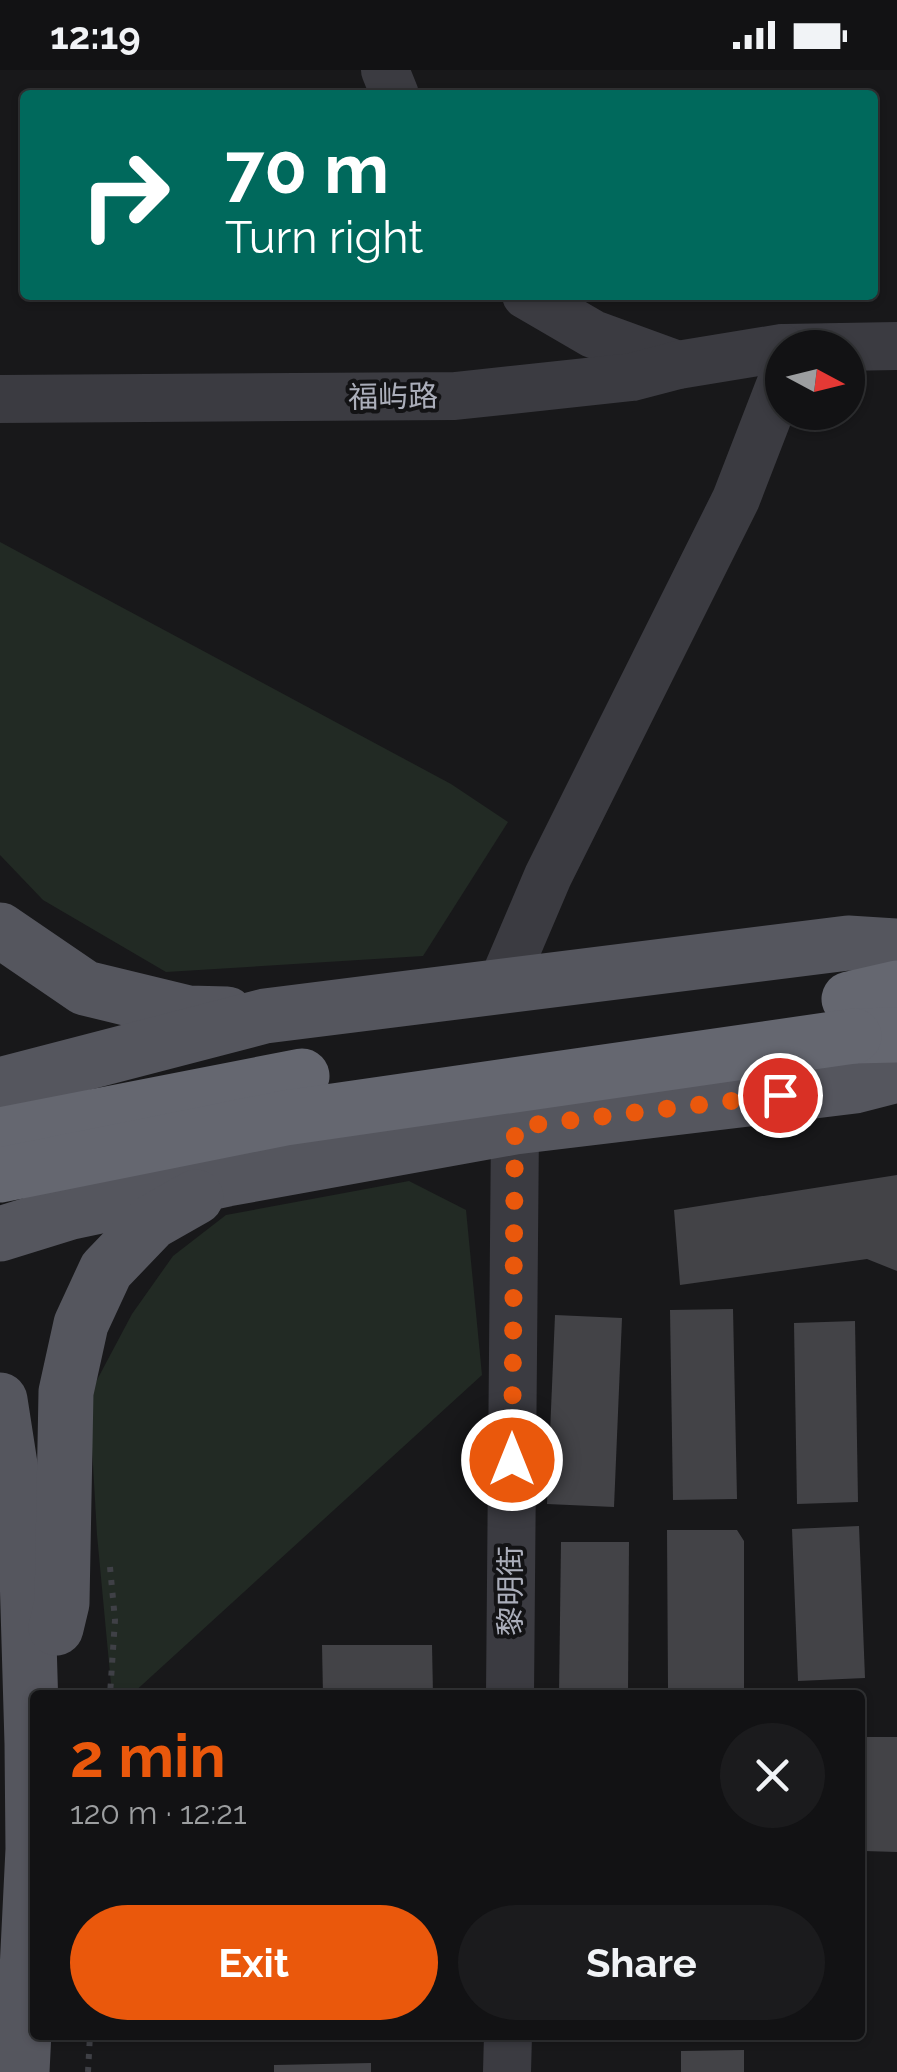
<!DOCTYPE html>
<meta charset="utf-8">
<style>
:root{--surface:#121214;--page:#1b1b1d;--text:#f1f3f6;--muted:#9c9ea0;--line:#313234;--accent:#ea580c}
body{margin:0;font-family:Raleway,"Noto Sans SC",sans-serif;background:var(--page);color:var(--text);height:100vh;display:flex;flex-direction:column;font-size:38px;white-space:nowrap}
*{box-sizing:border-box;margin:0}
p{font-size:32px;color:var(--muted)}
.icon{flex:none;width:55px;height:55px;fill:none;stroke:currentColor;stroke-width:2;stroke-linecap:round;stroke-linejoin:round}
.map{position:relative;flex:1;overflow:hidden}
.sheet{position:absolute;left:30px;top:1620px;width:835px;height:350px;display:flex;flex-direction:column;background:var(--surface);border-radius:10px;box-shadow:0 2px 8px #0004,0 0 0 2px var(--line)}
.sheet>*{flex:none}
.guide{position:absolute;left:20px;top:20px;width:858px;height:210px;border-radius:10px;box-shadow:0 2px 8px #0004,0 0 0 2px var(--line);background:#00695c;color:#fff;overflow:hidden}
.needle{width:65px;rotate:97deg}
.controls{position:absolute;left:765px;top:260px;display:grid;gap:20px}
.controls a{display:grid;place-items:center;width:100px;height:100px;border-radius:50%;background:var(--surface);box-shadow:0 2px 8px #0004,0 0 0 2px var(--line);font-size:50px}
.pin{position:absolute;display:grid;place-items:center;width:85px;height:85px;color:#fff;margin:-42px;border:5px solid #fff;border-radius:50%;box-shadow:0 2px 10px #0007}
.me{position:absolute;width:110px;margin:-55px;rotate:0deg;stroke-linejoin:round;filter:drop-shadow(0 0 8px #0008)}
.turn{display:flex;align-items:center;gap:35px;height:210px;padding:0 40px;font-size:45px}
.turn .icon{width:130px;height:130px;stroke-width:2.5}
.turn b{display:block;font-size:70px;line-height:85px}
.round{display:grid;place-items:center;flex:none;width:105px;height:105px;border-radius:52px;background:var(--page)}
.head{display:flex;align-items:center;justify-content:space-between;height:170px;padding:0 40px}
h1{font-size:60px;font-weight:700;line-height:75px;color:var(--accent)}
.action{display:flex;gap:20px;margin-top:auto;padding:20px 40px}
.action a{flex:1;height:115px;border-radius:60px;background:var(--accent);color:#fff;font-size:40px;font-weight:700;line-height:115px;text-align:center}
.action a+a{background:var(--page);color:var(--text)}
.status{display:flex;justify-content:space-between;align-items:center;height:70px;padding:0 50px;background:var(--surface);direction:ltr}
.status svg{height:28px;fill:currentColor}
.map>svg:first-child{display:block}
.green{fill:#222a24}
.building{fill:#434347}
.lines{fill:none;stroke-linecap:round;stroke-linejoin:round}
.path{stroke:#3f4046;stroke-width:6;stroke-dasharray:5 8;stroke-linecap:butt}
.minor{stroke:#3b3b41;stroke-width:48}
.major{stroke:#55565e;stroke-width:55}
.highway{stroke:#656770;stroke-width:55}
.highway-bridge{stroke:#656770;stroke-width:55}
.route{stroke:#ea580c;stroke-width:18;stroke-dasharray:0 32.4}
.labels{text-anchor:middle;stroke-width:8;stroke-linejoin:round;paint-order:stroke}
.street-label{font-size:30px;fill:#abaeba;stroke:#131315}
</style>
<div class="status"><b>12:19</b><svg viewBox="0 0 49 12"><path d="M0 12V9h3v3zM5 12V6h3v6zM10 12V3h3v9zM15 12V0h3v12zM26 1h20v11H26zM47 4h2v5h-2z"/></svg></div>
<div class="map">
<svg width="897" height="2002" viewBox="0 0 897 2002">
<rect width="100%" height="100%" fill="#18181a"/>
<g class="green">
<path d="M0,472L451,714L508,752L423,886L166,902L43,830L0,785Z"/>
<path d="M409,1111L466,1140L482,1305L131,1625H112L97,1465L89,1325L132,1244L173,1186L226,1145Z"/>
</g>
<g class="building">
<path d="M897,1105V1201L867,1189L680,1215L674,1140Z"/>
<path d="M733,1239L737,1429L673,1430L670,1240Z"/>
<path d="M555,1245L622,1248L614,1437L547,1434Z"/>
<path d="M855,1251L858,1432L797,1434L794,1253Z"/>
<path d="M859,1456L865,1608L798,1611L792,1459Z"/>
<path d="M667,1460H737L744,1471V1623L687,1625V1618H668Z"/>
<path d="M561,1472H629L628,1625H559Z"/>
<path d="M322,1575H432L433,1625H323Z"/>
<path d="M866,1667H897V1782L864,1781Z"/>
<path d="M744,1980V2002H681V1981Z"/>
<path d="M371,1993V2002H274V1995Z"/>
</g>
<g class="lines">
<g class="path">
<path d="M110,1497L115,1550L110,1625"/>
<path d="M88,2002L90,1965"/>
</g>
<g class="minor">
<path d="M385,0L395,25"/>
<path d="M526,225L593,264L678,295"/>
<path d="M784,278L897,276"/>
<path d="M0,329L455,326L632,307L678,295L782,278"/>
<path d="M502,914L548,806L736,429L782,310"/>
<path d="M510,1625L515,1057"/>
<path d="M507,2002L508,1965"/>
</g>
<g class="major">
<path d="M0,860L85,918L188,943L227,944"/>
<path d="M0,1015L265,946L848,873L897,876"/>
<path d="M0,1164L71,1142L227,1109L515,1057L855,1016L897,1005"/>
<path d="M0,1330L27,1504L32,1673L33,1779L22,2002"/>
<path d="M56,1558L62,1533L66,1322L81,1254L106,1200L152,1152L196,1127"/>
</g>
<g class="highway">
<path d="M849,929L897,918"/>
<path d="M854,966L897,965"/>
</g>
<g class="highway-bridge">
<path d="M0,1065L302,1006"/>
<path d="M0,1105L285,1048L854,966"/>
</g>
</g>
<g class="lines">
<path class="route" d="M512,1390L515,1057L780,1025"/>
</g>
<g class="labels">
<g class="street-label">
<text transform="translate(393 327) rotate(-1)" y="10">福屿路</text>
<text transform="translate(511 1521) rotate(-90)" y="10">黎明街</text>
</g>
</g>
</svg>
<div class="controls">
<a><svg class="needle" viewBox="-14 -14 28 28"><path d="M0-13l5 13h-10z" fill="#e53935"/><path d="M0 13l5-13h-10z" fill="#9c9ea0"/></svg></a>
</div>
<div class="pin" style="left:780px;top:1025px;background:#d93025"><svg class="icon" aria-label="arrive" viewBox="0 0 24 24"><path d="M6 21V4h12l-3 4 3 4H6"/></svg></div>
<svg class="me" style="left:512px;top:1390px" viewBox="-20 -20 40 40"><circle r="17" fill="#ea580c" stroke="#fff" stroke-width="3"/><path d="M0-11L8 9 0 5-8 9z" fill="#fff"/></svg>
<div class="guide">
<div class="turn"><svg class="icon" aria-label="right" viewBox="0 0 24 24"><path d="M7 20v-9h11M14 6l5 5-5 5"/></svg><div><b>70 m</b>Turn right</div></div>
</div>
<section class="sheet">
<div class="head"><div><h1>2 min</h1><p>120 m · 12:21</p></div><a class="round"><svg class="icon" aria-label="close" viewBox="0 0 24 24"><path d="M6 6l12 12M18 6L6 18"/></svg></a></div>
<div class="action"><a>Exit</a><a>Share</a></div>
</section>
</div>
